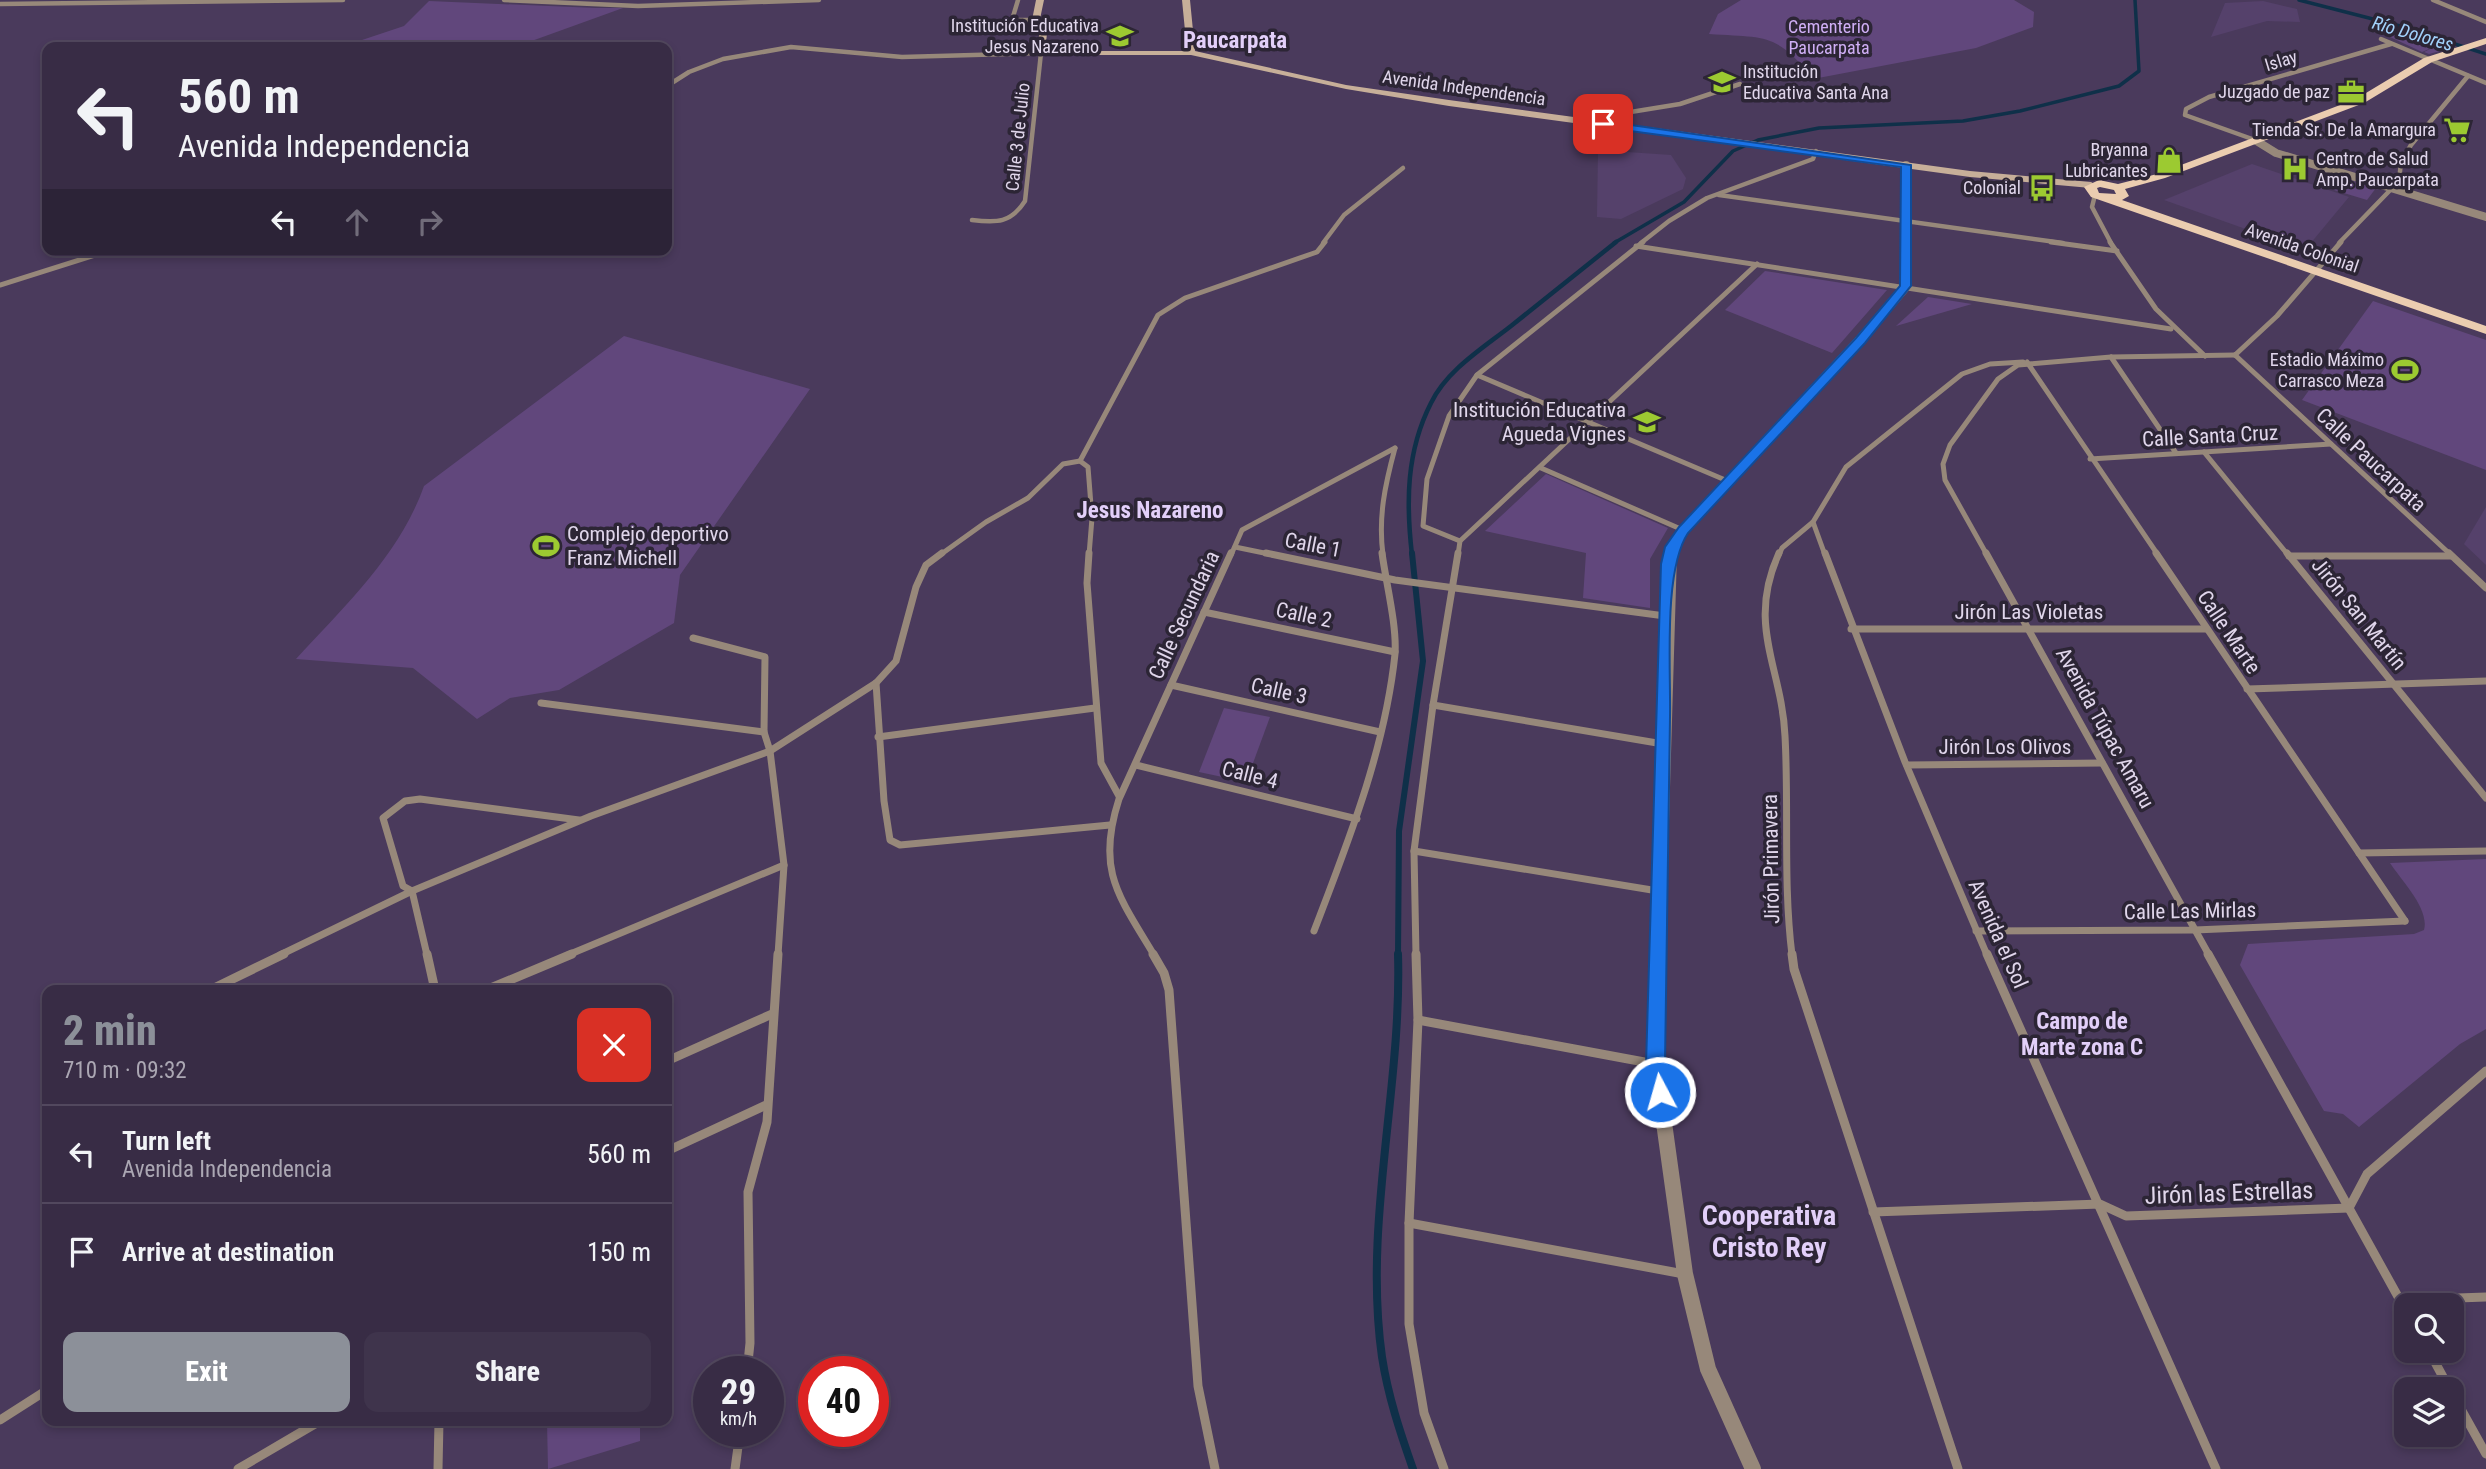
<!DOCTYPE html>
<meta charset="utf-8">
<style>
:root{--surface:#382c45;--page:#3f344c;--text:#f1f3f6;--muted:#aba7b3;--line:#52485e;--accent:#8c9099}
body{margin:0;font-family:"Roboto Condensed",sans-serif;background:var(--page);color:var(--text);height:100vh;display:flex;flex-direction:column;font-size:26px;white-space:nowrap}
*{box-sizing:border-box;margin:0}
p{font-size:23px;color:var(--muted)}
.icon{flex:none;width:38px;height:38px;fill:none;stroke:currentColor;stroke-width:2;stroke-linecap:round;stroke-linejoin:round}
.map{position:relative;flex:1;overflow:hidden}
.sheet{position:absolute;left:42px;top:985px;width:630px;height:441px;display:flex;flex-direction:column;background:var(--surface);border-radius:14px;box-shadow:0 4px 10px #0003,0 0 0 2px var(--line)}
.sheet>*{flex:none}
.banner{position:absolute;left:42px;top:42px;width:630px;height:214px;border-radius:14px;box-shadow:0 4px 10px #0003,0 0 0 2px var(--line);background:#382c45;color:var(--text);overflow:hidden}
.fabs{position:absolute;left:2394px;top:1293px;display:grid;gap:14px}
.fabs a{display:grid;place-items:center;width:70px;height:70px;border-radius:14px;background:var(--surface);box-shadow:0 4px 10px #0003,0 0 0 2px var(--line);font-size:35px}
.speed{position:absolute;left:693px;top:1356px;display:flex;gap:14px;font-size:35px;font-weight:700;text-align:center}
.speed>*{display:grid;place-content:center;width:91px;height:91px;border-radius:50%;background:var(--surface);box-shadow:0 4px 10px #0003,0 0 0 2px var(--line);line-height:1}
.speed small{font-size:18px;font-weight:400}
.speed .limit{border:10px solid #d22;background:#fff;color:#111}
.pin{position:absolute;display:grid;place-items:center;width:60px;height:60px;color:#fff;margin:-30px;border-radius:14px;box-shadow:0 4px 10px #0006}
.me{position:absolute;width:77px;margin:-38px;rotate:354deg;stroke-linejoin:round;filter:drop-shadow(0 0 5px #0008)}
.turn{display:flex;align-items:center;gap:24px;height:147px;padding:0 21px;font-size:32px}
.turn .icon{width:91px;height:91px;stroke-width:2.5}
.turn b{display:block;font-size:49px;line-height:60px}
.lanes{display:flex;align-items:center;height:66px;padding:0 21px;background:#0003;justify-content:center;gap:35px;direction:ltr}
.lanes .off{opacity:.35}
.round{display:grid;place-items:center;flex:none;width:74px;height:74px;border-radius:14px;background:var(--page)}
.head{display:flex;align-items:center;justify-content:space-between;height:119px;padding:0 21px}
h1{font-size:42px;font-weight:800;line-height:52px;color:var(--accent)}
.button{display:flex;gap:14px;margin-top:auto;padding:14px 21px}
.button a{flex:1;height:80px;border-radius:14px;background:var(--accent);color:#fff;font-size:28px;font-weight:800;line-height:80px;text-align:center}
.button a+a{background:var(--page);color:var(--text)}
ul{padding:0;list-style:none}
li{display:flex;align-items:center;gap:21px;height:98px;padding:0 21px;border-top:2px solid var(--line)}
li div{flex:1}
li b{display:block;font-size:26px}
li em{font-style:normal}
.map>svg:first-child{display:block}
.built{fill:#55416b}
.green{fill:#61477c}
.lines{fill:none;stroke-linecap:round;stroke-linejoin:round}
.stream-far3{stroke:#0f3049;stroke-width:3.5}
.stream-far2{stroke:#0f3049;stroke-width:4.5}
.stream-far1{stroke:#0f3049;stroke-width:6}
.stream{stroke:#0f3049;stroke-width:8}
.minor-far3{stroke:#97887a;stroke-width:4.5}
.minor-far2{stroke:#97887a;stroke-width:5}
.minor-far1{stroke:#97887a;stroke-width:7}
.minor{stroke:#97887a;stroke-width:9}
.tertiary-far3{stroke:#97887a;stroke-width:8}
.tertiary-far2{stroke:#97887a;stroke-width:10}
.tertiary-far1{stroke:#97887a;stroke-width:12}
.tertiary{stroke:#97887a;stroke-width:16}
.secondary{fill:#c7af99;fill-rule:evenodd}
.primary{fill:#ebcdb0;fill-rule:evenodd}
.route{fill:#1a73e8;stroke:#114b97;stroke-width:2}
.labels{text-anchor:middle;stroke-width:7;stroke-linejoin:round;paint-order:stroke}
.far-poi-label{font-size:18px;fill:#e0d6eb;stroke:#2c2535;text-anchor:end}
.far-park-label{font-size:18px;fill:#d0aff6;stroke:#2c2535}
.far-street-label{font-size:18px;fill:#e0d6eb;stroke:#2c2535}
.far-water-label{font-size:19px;font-style:italic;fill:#a2d2fc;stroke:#2c2535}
.poi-label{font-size:21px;fill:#e0d6eb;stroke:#2c2535;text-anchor:end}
.street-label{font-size:21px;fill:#e0d6eb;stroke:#2c2535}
.far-district-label{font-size:23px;font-weight:bold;fill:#e2cff9;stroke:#2c2535}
.neighbourhood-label{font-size:23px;font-weight:bold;fill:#e2cff9;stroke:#2c2535}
.near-street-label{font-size:24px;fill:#e0d6eb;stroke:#2c2535}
.near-neighbourhood-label{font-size:28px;font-weight:bold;fill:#e2cff9;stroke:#2c2535}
</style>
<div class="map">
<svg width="2486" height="1469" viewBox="0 0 2486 1469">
<rect width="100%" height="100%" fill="#4a3a5c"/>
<g class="built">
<path d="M2263,1L2297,9L2300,22L2267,21L2211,37L2225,3Z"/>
<path d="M1598,150L1671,155L1686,178L1683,189L1621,219L1597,217Z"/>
<path d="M2252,164L2349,197L2305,250L2164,200Z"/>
<path d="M2486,507V565L2464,544Z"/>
</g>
<g class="green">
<path d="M1741,0H2014L2034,12L2033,27L1976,48L1813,79C1776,32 1766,38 1709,34L1718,14Z"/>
<path d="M429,1L596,8H623L515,47H341L404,26Z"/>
<path d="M2404,34L2447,47L2448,49L2429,54L2424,52L2434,47L2422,52L2388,36Z"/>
<path d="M2345,178L2376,188L2367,200L2334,190Z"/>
<path d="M1765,271L1887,290L1832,353L1725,310Z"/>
<path d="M1928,297L1972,304L1896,326Z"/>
<path d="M2373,301L2486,340V470L2302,400Z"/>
<path d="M624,336L810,389L680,575L674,623L559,690L510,698L477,719L413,668L296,659C344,607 400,554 424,486Z"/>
<path d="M1546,474L1668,528L1650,559V608L1583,598L1586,553L1485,531Z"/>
<path d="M1224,708L1270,717L1246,782L1199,772Z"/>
<path d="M2486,859V1029L2460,1044L2359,1127L2343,1114L2324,1111L2240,965L2248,944L2414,934L2424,930C2430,909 2401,880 2390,863Z"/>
<path d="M547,1421H640V1441L548,1469Z"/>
</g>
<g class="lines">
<g class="stream-far3">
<path d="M2299,0L2400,26L2486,54"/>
<path d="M1614,243L1684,202L1733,151L1758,140L1819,128L1963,121L2020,111L2119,86L2139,71L2135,0"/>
</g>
<path class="stream-far2" d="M1412,555C1406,503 1406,452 1431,403C1447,370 1483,348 1511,326C1546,298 1581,270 1616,242"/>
<path class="stream-far1" d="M1398,955L1399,831L1423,661L1412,553"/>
<path class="stream" d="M1398,954C1402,1088 1363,1223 1382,1357C1388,1396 1400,1432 1413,1469"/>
<g class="minor-far3">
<path d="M504,0L638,6L819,0"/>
<path d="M1018,0L1012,20H1036"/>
<path d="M2433,0L2486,22"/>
<path d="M0,4L343,0"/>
<path d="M2381,39L2486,83"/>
<path d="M667,86L689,72L723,59L791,47L902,57L1041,53L1025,201C1011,223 997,223 972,220"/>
<path d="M1603,124L1606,116L1680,104L1740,84"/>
<path d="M2255,140L2185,115L2186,109L2209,97L2391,44"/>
<path d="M1719,195L2063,243"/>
<path d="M2095,195L2092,207L2111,243"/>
<path d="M1323,243L1344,215L1403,168"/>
<path d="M1641,243L1669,221L1707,198L1813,159L1816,151"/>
<path d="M2339,243L2399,181L2401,162L2411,145L2468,76"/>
</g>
<g class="minor-far2">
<path d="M2051,242L2117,251"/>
<path d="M2110,242L2156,309L2205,356"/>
<path d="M1636,246L2171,329"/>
<path d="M0,285L111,250"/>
<path d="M2235,355L2277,316L2341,242"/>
<path d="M2235,355L2451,555"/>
<path d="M2111,357L2176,453"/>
<path d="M2027,362L2158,555"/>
<path d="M1477,375L1730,482"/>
<path d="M2204,452L2288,555"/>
<path d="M2090,459L2331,444"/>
<path d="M1080,461L1158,315L1185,298L1317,252L1325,242"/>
<path d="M1541,468L1683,530"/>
<path d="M1813,522L1825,555"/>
<path d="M1460,541L1423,526L1427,479L1449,416L1477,375L1643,242"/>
<path d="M1235,547L1274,555"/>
<path d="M940,555L986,522L1028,498L1063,464L1080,461L1088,467L1092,518L1089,555"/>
<path d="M1231,555L1242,530L1395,448"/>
<path d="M1383,555C1378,517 1385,485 1395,448"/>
<path d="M1458,555L1460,541L1757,264"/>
<path d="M1779,555L1782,548L1813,522L1846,467L1962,374L1990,364L2023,362"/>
<path d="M1987,555L1945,480L1943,464L1950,445L1998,379L2018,365L2111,357L2235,355"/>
</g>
<g class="minor-far1">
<path d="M1089,553L1087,583L1101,763L1119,796"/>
<path d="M1266,553L1395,580L1665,616"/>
<path d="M1779,553C1746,626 1782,667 1785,736C1789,809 1783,883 1792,955"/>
<path d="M1825,553L1905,762L1987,955"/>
<path d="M1986,553L2209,955"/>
<path d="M2156,553L2405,921"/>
<path d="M2287,553L2486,798"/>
<path d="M2449,553L2486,588"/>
<path d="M2289,556H2451"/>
<path d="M1204,612L1395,652"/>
<path d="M1851,629H2206"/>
<path d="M693,638L765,657L764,732L770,751L784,865L778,955"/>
<path d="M876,683L884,801L890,840L900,845L1110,825"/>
<path d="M1171,685L1380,732"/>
<path d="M2247,689L2486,681"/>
<path d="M541,703L764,732"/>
<path d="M1433,705L1663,744"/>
<path d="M878,737L1095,708"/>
<path d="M1136,765L1357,819"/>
<path d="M1907,765L2102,763"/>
<path d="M1414,851L1658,891"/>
<path d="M2359,853L2486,851"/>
<path d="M1314,931C1348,842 1385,750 1395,654C1397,625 1386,583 1382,553"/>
<path d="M1976,931L2195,930L2405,921"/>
<path d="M280,955L412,891L591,816L770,751L876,683L896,661L916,587L926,565L942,553"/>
<path d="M427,955L412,891L403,886L383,818L405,801L420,799L579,820"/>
<path d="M568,955L784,865"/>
<path d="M1154,955C1118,895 1096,870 1119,799L1231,553"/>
<path d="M1416,955L1414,851L1433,705L1458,553"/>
</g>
<g class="minor">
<path d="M427,954L435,990"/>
<path d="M1153,954L1164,973L1169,990L1198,1386L1215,1469"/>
<path d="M1416,954L1418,1020L1409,1223V1324L1424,1413L1444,1469"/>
<path d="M1792,954L1794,969L1958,1469"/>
<path d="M1987,954L2216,1469"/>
<path d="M2208,954L2406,1311"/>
<path d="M210,990L284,954"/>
<path d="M486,990L572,954"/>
<path d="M1418,1020L1655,1064"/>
<path d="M667,1061L772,1014"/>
<path d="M667,1151L766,1105"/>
<path d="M1873,1212L2100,1204L2126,1216L2349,1208L2367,1174L2486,1071"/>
<path d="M1409,1223L1684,1274"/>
<path d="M2401,1300L2486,1297"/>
<path d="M2429,1351L2450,1390"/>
<path d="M747,1372L750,1343L748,1192L767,1122L778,954"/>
<path d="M2452,1393L2486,1454"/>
<path d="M0,1420L47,1390"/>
<path d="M238,1469L320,1421"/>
<path d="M438,1469L439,1421"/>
<path d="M735,1469L740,1432"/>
</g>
<g class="tertiary-far3">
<path d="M2255,140L2276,153L2486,217"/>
<path d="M1906,165V243"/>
</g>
<path class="tertiary-far2" d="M1670,555L1683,530L1860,340L1906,286V242"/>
<path class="tertiary-far1" d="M1659,955L1671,553"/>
<path class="tertiary" d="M1659,954L1656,1065L1685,1274L1708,1369L1753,1469"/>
<path class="secondary" d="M1036,0H1044L1040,19L1048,25L1045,51H1187L1182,0H1190L1195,51L1346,85L1449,100L1970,171L2091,182L2096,185L2091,188L1970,177L1449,106L1346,89L1191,55H1041L1037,53L1040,26L1032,20Z"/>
<path class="primary" d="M2486,38V44L2432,62L2364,103L2165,178L2125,189L2129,196L2122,200L2486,326V334L2091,197L2084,187L2099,180L2118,184L2157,174L2356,99L2424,58ZM2100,187L2114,190L2116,194L2099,193L2097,188Z"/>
</g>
<path class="route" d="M1603,121L1911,165V286L1865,343L1688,533C1663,571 1671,669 1670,717C1668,833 1666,949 1665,1065L1669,1092L1666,1098L1660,1101L1653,1098L1646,1065L1661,564L1665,547L1679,527L1856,338L1900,286L1901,167L1600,127Z"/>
<defs>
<symbol id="school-bare" viewBox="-9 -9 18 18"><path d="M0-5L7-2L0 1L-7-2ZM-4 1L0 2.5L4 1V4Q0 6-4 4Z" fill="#9cca31" stroke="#2c2535" stroke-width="2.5" paint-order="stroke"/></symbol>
<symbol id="office-bare" viewBox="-9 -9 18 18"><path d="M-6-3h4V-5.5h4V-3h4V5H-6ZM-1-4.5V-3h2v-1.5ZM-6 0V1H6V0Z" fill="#9cca31" stroke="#2c2535" stroke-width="2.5" paint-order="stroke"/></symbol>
<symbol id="supermarket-bare" viewBox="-9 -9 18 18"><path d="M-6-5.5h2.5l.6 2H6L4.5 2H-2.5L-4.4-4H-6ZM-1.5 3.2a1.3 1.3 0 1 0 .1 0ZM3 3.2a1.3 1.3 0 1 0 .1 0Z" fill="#9cca31" stroke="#2c2535" stroke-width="2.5" paint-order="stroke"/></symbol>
<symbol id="shop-bare" viewBox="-9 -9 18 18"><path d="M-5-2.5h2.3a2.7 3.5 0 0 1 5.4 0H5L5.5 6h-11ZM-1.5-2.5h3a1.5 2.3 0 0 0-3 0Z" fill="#9cca31" stroke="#2c2535" stroke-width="2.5" paint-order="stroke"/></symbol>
<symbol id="hospital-bare" viewBox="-9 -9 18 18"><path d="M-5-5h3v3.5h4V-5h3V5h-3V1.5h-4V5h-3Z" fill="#9cca31" stroke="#2c2535" stroke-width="2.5" paint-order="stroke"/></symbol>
<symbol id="bus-bare" viewBox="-9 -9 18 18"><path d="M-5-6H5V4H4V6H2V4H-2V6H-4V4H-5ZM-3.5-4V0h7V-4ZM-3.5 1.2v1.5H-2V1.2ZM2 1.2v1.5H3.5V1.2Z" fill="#9cca31" stroke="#2c2535" stroke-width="2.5" paint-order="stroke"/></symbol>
<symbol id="stadium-bare" viewBox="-9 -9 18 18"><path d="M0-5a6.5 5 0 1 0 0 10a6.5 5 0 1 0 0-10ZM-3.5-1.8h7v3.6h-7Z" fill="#9cca31" stroke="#2c2535" stroke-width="2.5" paint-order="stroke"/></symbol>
</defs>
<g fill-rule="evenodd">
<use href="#school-bare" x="1101" y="17" width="38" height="38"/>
<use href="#school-bare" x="1703" y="63" width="38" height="38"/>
<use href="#office-bare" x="2332" y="73" width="38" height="38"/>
<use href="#supermarket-bare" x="2438" y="111" width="38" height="38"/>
<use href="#shop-bare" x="2150" y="141" width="38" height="38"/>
<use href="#hospital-bare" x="2276" y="150" width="38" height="38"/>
<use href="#bus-bare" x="2023" y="169" width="38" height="38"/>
<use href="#stadium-bare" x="2386" y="351" width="38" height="38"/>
<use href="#school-bare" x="1628" y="403" width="38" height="38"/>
<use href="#stadium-bare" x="527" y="527" width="38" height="38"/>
</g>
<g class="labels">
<g class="far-poi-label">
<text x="1099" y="32">Institución Educativa<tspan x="1099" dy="21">Jesus Nazareno</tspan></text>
<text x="1743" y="78" text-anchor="start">Institución<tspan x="1743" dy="21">Educativa Santa Ana</tspan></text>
<text x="2330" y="98">Juzgado de paz</text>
<text x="2436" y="136">Tienda Sr. De la Amargura</text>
<text x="2148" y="156">Bryanna<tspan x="2148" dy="21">Lubricantes</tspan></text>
<text x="2316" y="165" text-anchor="start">Centro de Salud<tspan x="2316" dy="21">Amp. Paucarpata</tspan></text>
<text x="2021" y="194">Colonial</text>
<text x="2384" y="366">Estadio Máximo<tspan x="2384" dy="21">Carrasco Meza</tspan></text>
</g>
<g class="far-park-label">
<text x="1829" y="33">Cementerio<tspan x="1829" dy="21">Paucarpata</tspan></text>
</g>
<g class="far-street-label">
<text transform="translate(2281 61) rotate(-17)" y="6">Islay</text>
<text transform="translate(1464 88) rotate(8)" y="6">Avenida Independencia</text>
<text transform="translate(1018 137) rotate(-84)" y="6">Calle 3 de Julio</text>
<text transform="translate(2302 248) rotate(19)" y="6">Avenida Colonial</text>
</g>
<g class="far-water-label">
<text transform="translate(2413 33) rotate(16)" y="7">Río Dolores</text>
</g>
<g class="poi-label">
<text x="1626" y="417">Institución Educativa<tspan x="1626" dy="24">Agueda Vignes</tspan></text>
<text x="567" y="541" text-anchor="start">Complejo deportivo<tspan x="567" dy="24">Franz Michell</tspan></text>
</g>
<g class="street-label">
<text transform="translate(2210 436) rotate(-3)" y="7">Calle Santa Cruz</text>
<text transform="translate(2371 460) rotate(43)" y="7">Calle Paucarpata</text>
<text transform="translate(1313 545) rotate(11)" y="7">Calle 1</text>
<text x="2029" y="619">Jirón Las Violetas</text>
<text transform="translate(2359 614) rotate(51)" y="7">Jirón San Martín</text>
<text transform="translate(1184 615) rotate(-65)" y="7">Calle Secundaria</text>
<text transform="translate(1304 615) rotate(12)" y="7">Calle 2</text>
<text transform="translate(2229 632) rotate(56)" y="7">Calle Marte</text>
<text transform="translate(1279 691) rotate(13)" y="7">Calle 3</text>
<text transform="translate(2105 728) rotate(61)" y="7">Avenida Túpac Amaru</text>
<text x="2005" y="754">Jirón Los Olivos</text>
<text transform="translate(1250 775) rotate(14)" y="7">Calle 4</text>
<text transform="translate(1771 859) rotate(-91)" y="7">Jirón Primavera</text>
<text transform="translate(2190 911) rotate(-1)" y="7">Calle Las Mirlas</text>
<text transform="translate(1998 934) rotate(66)" y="7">Avenida el Sol</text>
</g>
<g class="far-district-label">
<text x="1235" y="48">Paucarpata</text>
</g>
<g class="neighbourhood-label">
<text x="1150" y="518">Jesus Nazareno</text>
<text x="2082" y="1029">Campo de<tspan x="2082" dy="26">Marte zona C</tspan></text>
</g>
<g class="near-street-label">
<text transform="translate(2229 1193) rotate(-2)" y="8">Jirón las Estrellas</text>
</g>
<g class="near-neighbourhood-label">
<text x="1769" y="1225">Cooperativa<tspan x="1769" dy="32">Cristo Rey</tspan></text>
</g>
</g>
</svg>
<div class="fabs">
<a><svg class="icon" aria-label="search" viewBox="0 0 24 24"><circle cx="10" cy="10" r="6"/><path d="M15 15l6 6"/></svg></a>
<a><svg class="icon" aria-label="layers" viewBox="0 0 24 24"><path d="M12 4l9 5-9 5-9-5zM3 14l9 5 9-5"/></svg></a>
</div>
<div class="speed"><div>29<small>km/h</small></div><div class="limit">40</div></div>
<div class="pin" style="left:1603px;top:124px;background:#d93025"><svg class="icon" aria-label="arrive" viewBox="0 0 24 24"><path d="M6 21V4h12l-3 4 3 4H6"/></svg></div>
<svg class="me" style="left:1660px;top:1092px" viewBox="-20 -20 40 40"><circle r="17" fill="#1a73e8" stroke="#fff" stroke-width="3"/><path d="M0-11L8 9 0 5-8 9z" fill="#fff"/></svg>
<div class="banner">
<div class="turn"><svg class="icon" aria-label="left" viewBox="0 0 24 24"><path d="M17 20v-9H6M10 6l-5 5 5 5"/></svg><div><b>560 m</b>Avenida Independencia</div></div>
<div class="lanes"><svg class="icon" aria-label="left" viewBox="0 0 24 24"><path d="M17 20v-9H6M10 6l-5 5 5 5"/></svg><svg class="icon off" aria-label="ahead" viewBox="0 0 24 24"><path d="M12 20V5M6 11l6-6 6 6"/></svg><svg class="icon off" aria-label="right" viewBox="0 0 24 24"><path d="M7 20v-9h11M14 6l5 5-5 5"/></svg></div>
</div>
<section class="sheet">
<div class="head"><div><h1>2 min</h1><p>710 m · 09:32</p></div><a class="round" style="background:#d93025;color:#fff"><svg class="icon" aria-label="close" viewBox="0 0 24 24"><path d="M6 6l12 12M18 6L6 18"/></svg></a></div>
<ul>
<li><svg class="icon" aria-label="left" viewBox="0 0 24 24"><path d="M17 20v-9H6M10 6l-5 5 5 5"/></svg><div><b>Turn left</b><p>Avenida Independencia</p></div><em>560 m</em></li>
<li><svg class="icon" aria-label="arrive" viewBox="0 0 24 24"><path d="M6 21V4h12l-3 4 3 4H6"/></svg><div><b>Arrive at destination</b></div><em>150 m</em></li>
</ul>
<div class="button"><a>Exit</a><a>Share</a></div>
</section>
</div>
